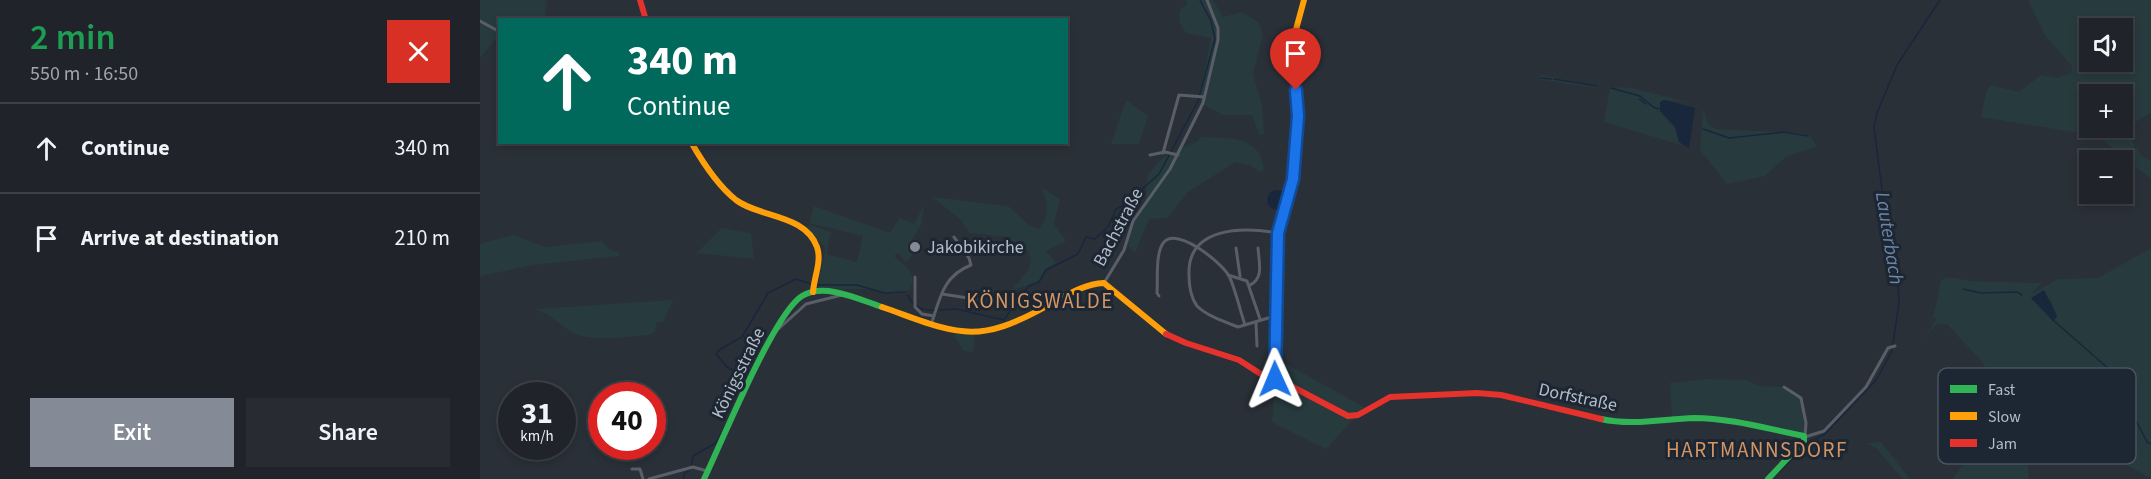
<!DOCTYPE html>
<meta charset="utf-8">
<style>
:root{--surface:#20242a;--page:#282c32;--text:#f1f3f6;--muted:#a2a4a8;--line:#3d4147;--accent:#848b96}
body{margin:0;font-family:"Source Sans 3",sans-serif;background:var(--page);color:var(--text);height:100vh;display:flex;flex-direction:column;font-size:22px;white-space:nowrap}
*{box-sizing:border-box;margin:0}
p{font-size:20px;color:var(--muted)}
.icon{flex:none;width:33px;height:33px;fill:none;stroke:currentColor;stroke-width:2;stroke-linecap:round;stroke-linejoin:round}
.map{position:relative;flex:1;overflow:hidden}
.side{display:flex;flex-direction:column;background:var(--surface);width:480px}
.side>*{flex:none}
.guide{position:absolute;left:18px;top:18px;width:570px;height:126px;border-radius:0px;box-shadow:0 3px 9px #0003,0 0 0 2px var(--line);background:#00695c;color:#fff;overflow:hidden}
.tools{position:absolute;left:1599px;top:18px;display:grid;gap:12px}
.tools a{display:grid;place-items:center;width:54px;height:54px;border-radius:0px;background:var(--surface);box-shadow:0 3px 9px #0003,0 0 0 2px var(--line);font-size:30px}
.speed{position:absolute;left:18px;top:382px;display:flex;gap:12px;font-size:30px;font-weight:700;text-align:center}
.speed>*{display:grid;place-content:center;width:78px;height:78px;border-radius:50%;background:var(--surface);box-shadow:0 3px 9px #0003,0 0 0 2px var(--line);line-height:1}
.speed small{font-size:15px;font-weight:400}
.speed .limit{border:9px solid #d22;background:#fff;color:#111}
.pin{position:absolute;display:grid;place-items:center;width:51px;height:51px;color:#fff;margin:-62px -26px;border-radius:50% 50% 50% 0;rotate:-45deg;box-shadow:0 0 6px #0007}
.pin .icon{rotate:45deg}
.me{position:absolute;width:66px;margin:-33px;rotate:359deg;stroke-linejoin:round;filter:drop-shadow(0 0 4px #0008)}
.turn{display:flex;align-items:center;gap:21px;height:126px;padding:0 30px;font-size:27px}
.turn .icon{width:78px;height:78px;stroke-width:2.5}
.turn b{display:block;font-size:42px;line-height:51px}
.round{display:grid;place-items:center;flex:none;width:63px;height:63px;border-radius:0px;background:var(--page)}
.head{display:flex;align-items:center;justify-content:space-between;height:102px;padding:0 30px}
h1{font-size:36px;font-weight:600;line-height:45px;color:#1e9e55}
.cta{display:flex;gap:12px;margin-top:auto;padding:12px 30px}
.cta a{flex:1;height:69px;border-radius:0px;background:var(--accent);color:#fff;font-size:24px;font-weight:600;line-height:69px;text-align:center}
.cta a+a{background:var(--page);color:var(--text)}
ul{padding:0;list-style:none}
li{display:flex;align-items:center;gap:18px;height:90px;padding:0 30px;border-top:2px solid var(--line)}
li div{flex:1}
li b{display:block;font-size:22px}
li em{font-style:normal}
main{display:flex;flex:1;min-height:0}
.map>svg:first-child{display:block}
.green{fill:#273a3e;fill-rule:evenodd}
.water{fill:#19273c}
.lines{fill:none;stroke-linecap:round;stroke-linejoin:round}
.stream{stroke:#19273c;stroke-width:1.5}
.street{stroke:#5a5e66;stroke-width:3}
.fast{stroke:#30b455;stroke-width:6}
.slow{stroke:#ff9f0a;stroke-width:6}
.jam{stroke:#e5322d;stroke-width:6}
.route-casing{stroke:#114b97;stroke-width:15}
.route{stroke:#1a73e8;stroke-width:10}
.poi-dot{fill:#848b96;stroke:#1d2633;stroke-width:2}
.labels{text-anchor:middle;stroke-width:6;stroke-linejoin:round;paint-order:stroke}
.street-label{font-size:18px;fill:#b4bcc9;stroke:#1d2633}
.poi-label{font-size:18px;fill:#b4bcc9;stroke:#1d2633;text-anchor:start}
.water-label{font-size:20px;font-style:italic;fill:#6d86a8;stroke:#1d2633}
.quarter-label{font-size:21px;letter-spacing:1.5px;fill:#d59563;stroke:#1d2633}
.key{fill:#1d2633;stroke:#4a5360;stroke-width:1.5}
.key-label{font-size:16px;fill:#b4bcc9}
</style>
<main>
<section class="side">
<div class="head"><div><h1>2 min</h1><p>550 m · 16:50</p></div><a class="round" style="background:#d93025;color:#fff"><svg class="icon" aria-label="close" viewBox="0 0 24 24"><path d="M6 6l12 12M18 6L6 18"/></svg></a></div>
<ul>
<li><svg class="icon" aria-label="ahead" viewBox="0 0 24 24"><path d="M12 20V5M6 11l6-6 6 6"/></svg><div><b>Continue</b></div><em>340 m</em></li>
<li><svg class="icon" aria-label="arrive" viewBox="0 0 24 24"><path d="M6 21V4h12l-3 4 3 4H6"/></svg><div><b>Arrive at destination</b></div><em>210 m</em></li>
</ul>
<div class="cta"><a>Exit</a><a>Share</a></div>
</section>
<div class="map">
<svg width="1671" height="479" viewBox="0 0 1671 479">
<rect width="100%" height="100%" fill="#2a3038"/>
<g class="green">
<path d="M0,0H67L65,19L20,20L19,35L0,58Z"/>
<path d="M706,0H733L743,17L762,12L778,22L783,34L773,74L782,105L784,134L779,135L772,115H743L724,105L720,95L731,38L706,33L699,21L700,10L707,4Z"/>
<path d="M1548,0H1671V113L1658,120L1648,134L1655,146L1653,149L1657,148L1661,155L1671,161V179L1617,136L1501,117L1506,93L1510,85L1539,92L1561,75L1576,78L1591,73L1592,66L1566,37ZM1610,28H1642V62H1610ZM1610,94H1642V128H1610Z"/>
<path d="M1062,75L1119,86L1117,88L1062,80L1060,77Z"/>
<path d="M1130,87L1152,88L1211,103L1186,100L1180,111L1196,129L1201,145L1124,122Z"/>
<path d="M646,100L668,116L659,144H631Z"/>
<path d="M1223,108L1228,124L1236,129L1323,133L1331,137L1337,147L1307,156L1285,176L1247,184L1220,150Z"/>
<path d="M720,137C746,138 782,135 784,170L780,172L770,165L755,162L707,193L687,218L669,219L655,253C632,233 665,215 666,197C667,188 666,181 669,173L684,157L718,141Z"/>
<path d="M561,187L580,199L574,224L586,241L566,251L576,263L565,270L558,282L532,290L549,269L551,259L547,250L526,237L490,233L480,219L452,197L528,206L550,226L559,229C570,217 568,201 561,187Z"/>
<path d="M444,205L441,225L428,246L434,253L426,262L418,253L414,256C425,267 438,272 430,290L415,294L383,289L340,290L338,287L345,251L344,246L325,228L331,225L353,233L350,235L347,254L377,262L383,236L329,223L334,206L410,233L420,218L434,224Z"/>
<path d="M242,228L271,233L274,259L217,253Z"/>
<path d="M33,235L66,247L122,241L130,250L139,252V256L53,265L0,276V244Z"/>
<path d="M1671,248V478L1638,461L1577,424L1575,429L1579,441L1570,449L1547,454L1539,445L1532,450L1533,454L1548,466L1549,479H1472L1487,460L1496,454L1503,428L1519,416L1525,406L1503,363L1467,324H1456L1443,340L1457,318L1453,319L1461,280L1467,277L1491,281L1562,283L1550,295L1578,279L1618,278ZM1551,298L1570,299L1577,316L1573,321Z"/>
<path d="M193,300L183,322H177L175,332L169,335C147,336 114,343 94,333C80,326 70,313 54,309Z"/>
<path d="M476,334L495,335L493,352L484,351L474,336Z"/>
<path d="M797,359L884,407L846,449L792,422Z"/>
<path d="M1227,379L1266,380L1279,386L1304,387L1321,398L1325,408L1324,435L1251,420L1192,419L1190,383Z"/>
<path d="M1401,442L1430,479H1423L1396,448L1386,443Z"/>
</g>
<g class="water">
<path d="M1184,100L1215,108L1209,148L1199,142L1195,127L1180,111V102Z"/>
<circle cx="797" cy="200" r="10"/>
<path d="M1564,290L1577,316L1573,321L1551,298Z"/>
</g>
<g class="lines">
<g class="stream">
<path d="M1062,78L1071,79"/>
<path d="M1074,79L1117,86"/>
<path d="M1131,88L1160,96L1173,107L1179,109"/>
<path d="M1159,99L1166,104"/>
<path d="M1223,129L1249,138L1304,132L1328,136"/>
<path d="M336,285H377L404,293L425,292"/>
<path d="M1483,289L1501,293L1537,292L1542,295"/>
<path d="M428,295C431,305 443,312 454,310"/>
<path d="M533,306L549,286L559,282L566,270L598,254L606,237L615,239L628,227L636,209L644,205L679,174L718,101L735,39L731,21L720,0"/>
<path d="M459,310L476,309L524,320L530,311"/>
<path d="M1573,320L1630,370L1667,442L1671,444"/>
<path d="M268,383L267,378L247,367L236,354L239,350L262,337L288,293L316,279L331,284"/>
<path d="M203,479L205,473L211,469L213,456L236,443L266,387"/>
<path d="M1292,479L1328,443L1345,434L1396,380L1412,351L1419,302L1417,267L1408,238L1394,127L1397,113L1417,65L1460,0"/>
</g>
<g class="street">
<path d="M0,21L20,32"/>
<path d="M683,153L699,95L724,97"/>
<path d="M670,155L685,152L698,155"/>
<path d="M756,248L760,276"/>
<path d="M748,275L767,281L780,319"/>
<path d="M435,277V307L442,314L454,316"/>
<path d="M624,283L644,250L653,221L690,169L723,103L738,40V28L727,0"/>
<path d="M770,285C784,279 779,262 778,248"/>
<path d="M462,294L501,300L504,296"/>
<path d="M679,296L677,293C678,280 675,252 684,242C698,227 742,263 749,276C755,288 760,310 765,325"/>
<path d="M795,316L758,327C745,322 727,316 717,306C711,298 709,285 709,275C707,226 764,227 798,233"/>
<path d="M776,323L777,346"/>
<path d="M451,325C460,298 463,276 491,265L489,258L474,237"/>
<path d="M295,332L326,304L362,295"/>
<path d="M1304,387L1321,398L1326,423L1325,437L1344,431L1386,387L1408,348L1415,346"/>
<path d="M152,469H160L163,479"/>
<path d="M169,479L213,467L227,471"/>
</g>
<g class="fast">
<path d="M1121,419C1152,426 1183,419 1214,418C1250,418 1288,429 1324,436V441L1288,479"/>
<path d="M224,479C241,444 294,313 322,296C345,282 380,300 402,307"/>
</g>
<g class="slow">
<path d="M211,142C223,163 237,185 256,200C280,218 325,214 337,247C342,261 334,277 333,292"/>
<path d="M402,307C474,332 493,347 565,307C584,297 602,284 624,283L686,334"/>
<path d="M795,379L798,233L812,185L817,115L811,48L824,0"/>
</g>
<g class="jam">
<path d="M160,0L166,20"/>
<path d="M686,334L706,343L759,360L787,378L809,385L868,416L878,415L910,397L997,393L1021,395L1121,419"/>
</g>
</g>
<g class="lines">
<defs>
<path id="route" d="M795,379L798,233L813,179L818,116L816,90"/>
</defs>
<use href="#route" class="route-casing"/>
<use href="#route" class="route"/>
</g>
<circle class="poi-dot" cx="435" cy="247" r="6"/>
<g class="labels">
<g class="street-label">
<text transform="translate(638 227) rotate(-62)" y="6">Bachstraße</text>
<text transform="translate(258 373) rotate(-64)" y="6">Königsstraße</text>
<text transform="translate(1098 397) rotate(12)" y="6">Dorfstraße</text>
</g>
<g class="poi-label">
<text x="447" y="253">Jakobikirche</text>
</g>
<g class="water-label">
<text transform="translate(1410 238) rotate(81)" y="7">Lauterbach</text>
</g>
<g class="quarter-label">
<text x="560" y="308">KÖNIGSWALDE</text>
<text x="1277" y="457">HARTMANNSDORF</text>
</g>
</g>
<rect x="1458" y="368" width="198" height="96" rx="9" class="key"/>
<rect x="1470" y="385" width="27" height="8" fill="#30b455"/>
<rect x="1470" y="412" width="27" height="8" fill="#ff9f0a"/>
<rect x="1470" y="439" width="27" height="8" fill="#e5322d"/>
<g class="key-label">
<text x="1508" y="395">Fast</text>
<text x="1508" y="422">Slow</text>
<text x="1508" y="449">Jam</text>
</g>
</svg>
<div class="tools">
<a><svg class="icon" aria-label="sound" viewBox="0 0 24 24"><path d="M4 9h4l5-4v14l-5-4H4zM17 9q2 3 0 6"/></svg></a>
<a>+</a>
<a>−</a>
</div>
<div class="speed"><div>31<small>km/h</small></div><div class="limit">40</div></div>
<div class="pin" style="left:816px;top:90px;background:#d93025"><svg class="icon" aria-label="arrive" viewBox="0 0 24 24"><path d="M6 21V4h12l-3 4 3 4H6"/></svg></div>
<svg class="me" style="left:795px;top:379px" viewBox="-20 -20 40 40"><path d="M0-17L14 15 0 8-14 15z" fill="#1a73e8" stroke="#fff" stroke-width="4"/></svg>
<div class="guide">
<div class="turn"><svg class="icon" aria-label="ahead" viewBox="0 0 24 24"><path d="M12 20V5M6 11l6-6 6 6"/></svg><div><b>340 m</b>Continue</div></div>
</div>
</div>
</main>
